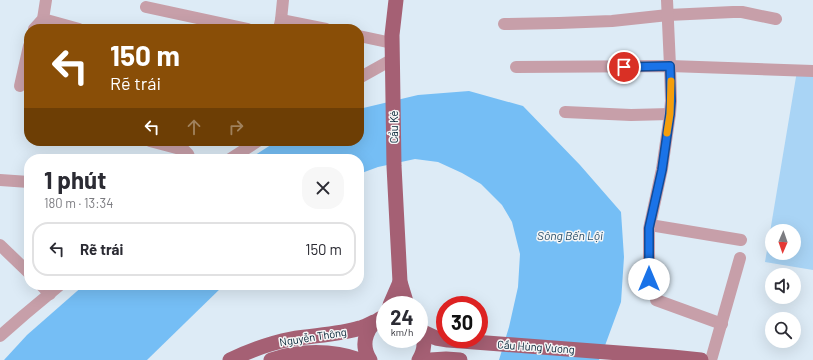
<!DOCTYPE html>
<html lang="vi">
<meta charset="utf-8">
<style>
:root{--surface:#fff;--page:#f7f7f7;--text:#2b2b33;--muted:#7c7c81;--line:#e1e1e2}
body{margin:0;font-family:Barlow,sans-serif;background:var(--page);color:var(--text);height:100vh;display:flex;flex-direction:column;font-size:15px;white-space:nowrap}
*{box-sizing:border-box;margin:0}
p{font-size:13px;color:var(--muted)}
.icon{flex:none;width:22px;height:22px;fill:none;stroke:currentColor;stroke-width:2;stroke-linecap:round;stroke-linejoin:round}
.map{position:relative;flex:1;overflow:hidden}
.details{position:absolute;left:24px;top:154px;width:340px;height:136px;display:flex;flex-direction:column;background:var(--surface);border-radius:16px;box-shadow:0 4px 16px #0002}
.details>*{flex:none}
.hud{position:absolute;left:24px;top:24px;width:340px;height:122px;border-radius:16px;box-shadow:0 4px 16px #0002;background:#894e07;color:#fff;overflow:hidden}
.needle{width:26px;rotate:182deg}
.fabs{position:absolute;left:765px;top:224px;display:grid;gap:8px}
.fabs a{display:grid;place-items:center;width:36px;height:36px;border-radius:50%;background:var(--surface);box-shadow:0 4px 16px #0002;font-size:20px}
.speed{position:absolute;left:376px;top:296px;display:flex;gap:8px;font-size:20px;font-weight:700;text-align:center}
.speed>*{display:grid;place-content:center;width:52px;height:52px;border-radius:50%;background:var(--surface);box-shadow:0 4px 16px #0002;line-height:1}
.speed small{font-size:10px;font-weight:400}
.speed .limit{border:6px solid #d22;background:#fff;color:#111}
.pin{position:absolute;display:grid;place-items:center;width:34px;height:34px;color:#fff;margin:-17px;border:2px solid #fff;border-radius:50%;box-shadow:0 1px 4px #0007}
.me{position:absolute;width:44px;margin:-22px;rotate:0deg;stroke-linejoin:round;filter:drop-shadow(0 0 3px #0008)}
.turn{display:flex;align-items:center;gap:14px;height:84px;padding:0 20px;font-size:18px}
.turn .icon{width:52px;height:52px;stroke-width:2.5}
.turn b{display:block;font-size:28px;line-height:34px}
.lanes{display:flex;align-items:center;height:38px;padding:0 20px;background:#0003;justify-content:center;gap:20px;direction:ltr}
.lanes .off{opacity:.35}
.round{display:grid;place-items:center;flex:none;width:42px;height:42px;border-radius:16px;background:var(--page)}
.headline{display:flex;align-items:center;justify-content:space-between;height:68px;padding:0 20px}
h1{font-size:24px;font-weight:700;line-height:30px}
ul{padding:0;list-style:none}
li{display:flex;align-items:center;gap:12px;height:54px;margin:0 8px 6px;padding:0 12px;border:2px solid var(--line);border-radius:16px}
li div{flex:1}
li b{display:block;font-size:15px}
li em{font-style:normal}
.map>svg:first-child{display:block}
.green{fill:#a9d4f5;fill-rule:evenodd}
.water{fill:#75bef5}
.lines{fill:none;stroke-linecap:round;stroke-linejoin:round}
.minor{stroke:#c79fa9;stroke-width:12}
.major{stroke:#a56074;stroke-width:15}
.route-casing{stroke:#114b97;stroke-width:10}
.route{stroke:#1a73e8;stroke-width:7}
.slow{stroke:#f59e0b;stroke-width:7}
.labels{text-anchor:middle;stroke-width:3;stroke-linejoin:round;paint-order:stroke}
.street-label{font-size:11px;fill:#012034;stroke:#f6f6f6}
.water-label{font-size:12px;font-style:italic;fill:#254d69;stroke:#f6f6f6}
</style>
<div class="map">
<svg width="813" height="360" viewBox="0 0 813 360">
<rect width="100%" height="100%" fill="#ddebf6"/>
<path class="green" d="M797,71L813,72V270L765,262ZM772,231H794V253H772Z"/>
<g class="water">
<path d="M469,91L523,106L580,165L621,212L624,257L621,302L603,351L599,360H499L509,327L518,287L520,254L512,222L502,205L481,184L462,173L438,162L415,159L378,167L359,174V159H249L277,141H359V109L418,95Z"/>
<path d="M84,285H224L147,360H4L27,335Z"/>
</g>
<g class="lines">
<g class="minor">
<path d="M146,7L248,29"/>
<path d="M43,19L79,29"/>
<path d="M281,20L283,0"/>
<path d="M504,24L559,23L612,21L668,15L733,12H742L776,19"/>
<path d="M34,29L43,19L46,0"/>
<path d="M279,29L281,20L326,29"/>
<path d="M359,36L392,43"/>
<path d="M516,67L670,66L813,71"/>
<path d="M359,78L393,59"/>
<path d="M20,86L29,46"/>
<path d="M565,112L631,115L670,114"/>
<path d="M150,141L184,150L188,154L190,159"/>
<path d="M230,159L258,141"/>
<path d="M0,180L29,182"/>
<path d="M650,225L741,240"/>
<path d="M0,245L29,273"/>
<path d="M649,279V229L662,169L670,114L671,101L670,66L667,0"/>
<path d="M41,285L50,294"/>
<path d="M656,300L722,324"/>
<path d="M0,336L24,315L60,285"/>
<path d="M711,360L740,258"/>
</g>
<g class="major">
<path d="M396,0L392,35L394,166L400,282L407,305"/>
<path d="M390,305L400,282"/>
<path d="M421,331L436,338L448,340L672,357L701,360"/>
<path d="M230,360C249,351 270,343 291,339C314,335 338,335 360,328C365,327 370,324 374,322"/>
<path d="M271,360C300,350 332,350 360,360"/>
<path d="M370,360C359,343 367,324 385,316"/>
<path d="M419,360C425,350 426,338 419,328"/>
<path d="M430,360L446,359L460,360"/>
</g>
</g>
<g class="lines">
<defs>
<path id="route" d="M624,67L670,66L671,101L670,114L662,170L649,228V279"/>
</defs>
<use href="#route" class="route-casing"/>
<use href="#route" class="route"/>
<path class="slow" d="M667,133L670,114L671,81"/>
</g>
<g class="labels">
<g class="street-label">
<text transform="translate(394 127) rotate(-90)" y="4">Cầu Ké</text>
<text transform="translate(313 337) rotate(-9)" y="4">Nguyễn Thông</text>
<text transform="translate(536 347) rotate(4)" y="4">Cầu Hùng Vương</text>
</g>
<g class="water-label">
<text x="570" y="240">Sông Bến Lội</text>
</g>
</g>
</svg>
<div class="fabs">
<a><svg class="needle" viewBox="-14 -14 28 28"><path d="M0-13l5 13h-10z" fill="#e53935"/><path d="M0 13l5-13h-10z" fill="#7c7c81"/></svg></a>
<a><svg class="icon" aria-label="sound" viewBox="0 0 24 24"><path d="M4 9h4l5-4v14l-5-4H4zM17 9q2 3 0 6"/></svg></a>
<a><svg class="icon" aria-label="search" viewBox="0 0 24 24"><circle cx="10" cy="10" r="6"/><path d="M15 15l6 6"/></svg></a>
</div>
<div class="speed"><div>24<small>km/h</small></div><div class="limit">30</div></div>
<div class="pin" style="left:624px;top:67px;background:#d93025"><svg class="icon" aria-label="arrive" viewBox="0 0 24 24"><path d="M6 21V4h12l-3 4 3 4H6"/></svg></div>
<svg class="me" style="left:649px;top:279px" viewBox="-20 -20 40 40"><circle r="19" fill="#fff"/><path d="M0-13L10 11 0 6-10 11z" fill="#1a73e8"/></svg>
<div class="hud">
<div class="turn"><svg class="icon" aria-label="left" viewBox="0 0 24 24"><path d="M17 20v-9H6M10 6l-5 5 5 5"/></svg><div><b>150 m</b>Rẽ trái</div></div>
<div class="lanes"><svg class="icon" aria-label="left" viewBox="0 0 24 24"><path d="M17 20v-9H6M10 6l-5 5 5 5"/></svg><svg class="icon off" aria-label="ahead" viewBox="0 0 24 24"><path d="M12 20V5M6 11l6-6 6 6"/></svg><svg class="icon off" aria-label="right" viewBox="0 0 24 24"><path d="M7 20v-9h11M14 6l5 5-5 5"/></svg></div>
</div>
<section class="details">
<div class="headline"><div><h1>1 phút</h1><p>180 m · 13:34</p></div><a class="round"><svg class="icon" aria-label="close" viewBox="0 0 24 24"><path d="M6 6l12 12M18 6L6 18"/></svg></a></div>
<ul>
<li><svg class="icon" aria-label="left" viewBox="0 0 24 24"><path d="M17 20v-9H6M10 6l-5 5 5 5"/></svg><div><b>Rẽ trái</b></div><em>150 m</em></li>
</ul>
</section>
</div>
